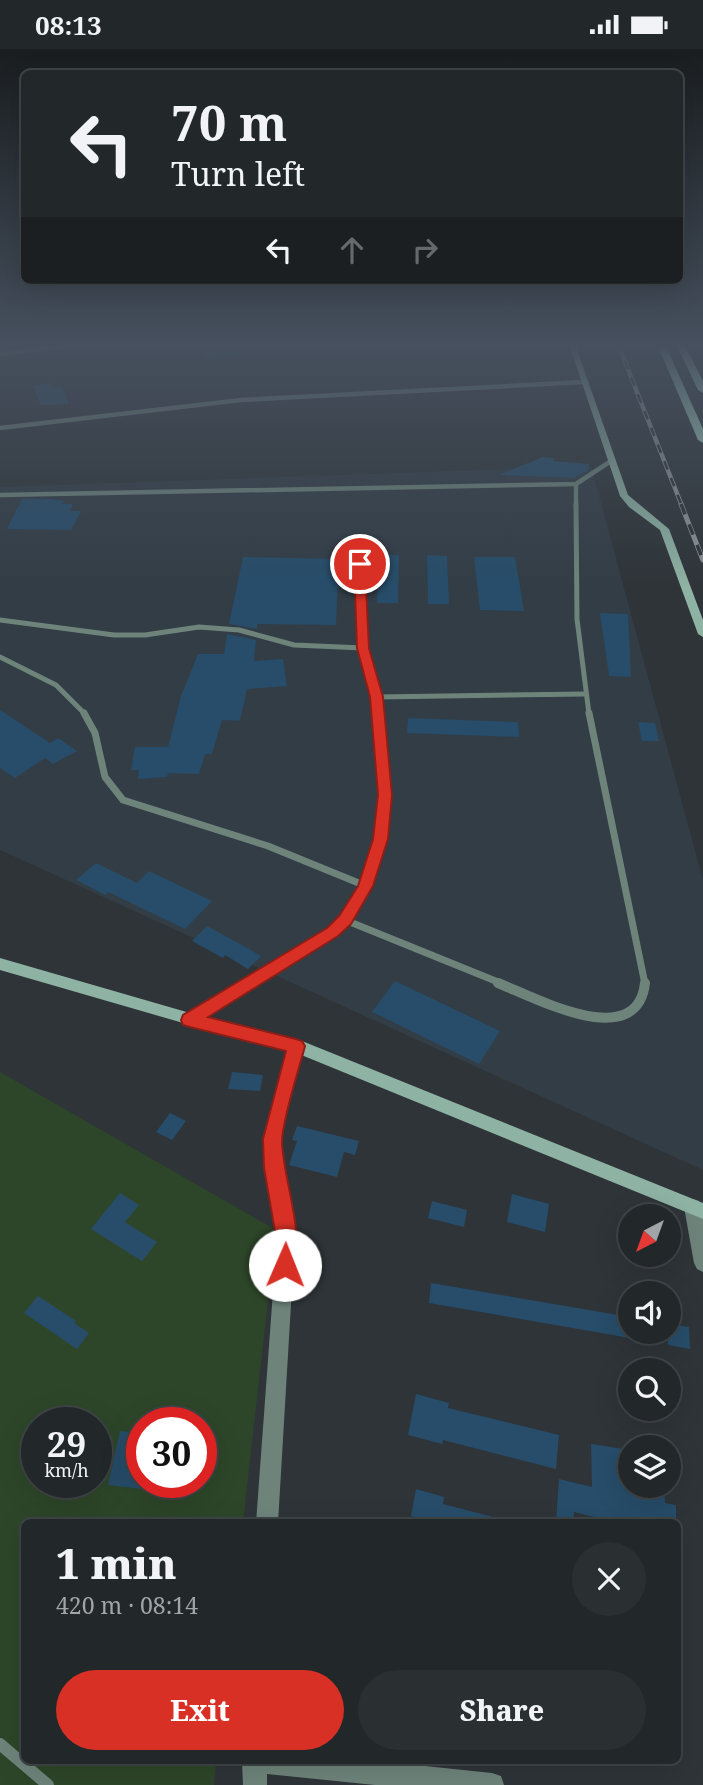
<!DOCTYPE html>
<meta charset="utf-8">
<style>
:root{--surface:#22272a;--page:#2a2f32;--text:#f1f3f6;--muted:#a2a5a8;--line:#3f4447;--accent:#d93025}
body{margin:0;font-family:"Noto Serif",serif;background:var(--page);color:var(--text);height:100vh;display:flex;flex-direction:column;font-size:26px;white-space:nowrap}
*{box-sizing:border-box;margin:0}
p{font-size:23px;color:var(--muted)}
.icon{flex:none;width:38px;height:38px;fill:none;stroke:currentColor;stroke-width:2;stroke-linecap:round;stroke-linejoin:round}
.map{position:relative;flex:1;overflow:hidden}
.sheet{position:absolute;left:21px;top:1470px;width:660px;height:245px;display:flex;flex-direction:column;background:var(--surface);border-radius:10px;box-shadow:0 7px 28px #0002,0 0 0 2px var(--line)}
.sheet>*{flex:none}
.banner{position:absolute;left:21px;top:21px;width:662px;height:214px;border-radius:10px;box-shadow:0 7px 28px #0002,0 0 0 2px var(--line);background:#22272a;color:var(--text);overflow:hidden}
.needle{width:46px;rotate:221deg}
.fabs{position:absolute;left:618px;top:1155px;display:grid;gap:14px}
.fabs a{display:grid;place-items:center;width:63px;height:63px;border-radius:50%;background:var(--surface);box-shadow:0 7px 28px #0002,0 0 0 2px var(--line);font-size:35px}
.speed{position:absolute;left:21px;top:1358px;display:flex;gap:14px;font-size:35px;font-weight:700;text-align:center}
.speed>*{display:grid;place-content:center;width:91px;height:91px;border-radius:50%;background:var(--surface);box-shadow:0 7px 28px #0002,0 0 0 2px var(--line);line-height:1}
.speed small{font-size:18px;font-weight:400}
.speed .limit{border:10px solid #d22;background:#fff;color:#111}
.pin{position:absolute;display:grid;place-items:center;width:60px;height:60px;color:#fff;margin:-30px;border:4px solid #fff;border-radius:50%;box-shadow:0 2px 7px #0007}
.me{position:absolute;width:77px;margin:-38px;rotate:1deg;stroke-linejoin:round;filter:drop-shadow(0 0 5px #0008)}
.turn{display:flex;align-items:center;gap:24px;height:147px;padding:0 35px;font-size:32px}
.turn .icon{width:91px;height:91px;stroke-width:2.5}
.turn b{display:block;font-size:49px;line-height:60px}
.lanes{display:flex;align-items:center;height:66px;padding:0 35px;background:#0003;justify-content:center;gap:35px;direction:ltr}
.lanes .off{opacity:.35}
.round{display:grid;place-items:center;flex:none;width:74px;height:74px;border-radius:37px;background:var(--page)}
.summary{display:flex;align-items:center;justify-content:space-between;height:119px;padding:0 35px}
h1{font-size:42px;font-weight:800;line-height:52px}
.action{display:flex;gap:14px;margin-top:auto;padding:14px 35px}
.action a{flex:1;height:80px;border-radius:42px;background:var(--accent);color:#fff;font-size:28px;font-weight:800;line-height:80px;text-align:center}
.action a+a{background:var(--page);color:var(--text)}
.status{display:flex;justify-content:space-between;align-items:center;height:49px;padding:0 35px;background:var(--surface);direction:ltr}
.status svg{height:19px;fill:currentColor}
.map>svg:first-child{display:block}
.built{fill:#323d46}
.green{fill:#2d4629;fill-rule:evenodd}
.building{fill:#274d6a}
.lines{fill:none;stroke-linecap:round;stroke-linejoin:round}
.lane-far4{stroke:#6e847b;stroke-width:4.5}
.lane-far3{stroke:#6e847b;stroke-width:5}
.lane-far2{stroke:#6e847b;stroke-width:7}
.lane-far1{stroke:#6e847b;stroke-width:10}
.lane{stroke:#6e847b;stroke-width:12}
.street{fill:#6e847b;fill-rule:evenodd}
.secondary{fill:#8eb2a3;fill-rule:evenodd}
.primary{fill:#a6d5c3;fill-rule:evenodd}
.rail-far1-casing{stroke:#8f9397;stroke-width:4.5}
.rail-casing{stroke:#8f9397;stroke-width:5}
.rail-far1{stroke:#2e3438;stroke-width:2.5;stroke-dasharray:9;stroke-linecap:butt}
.rail{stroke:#2e3438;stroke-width:3.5;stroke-dasharray:11;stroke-linecap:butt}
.route{fill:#d93025;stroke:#8d1f18;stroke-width:2}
</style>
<div class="status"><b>08:13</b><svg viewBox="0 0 49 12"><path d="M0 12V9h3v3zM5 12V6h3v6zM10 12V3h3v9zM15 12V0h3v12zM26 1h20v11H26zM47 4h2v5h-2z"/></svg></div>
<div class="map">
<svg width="703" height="1736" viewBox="0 0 703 1736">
<rect width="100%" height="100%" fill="#2e3438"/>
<path class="built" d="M591,417L703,831V1121L0,801V438Z"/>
<path class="green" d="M0,1023L276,1181L243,1473L24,1474V1712H216L214,1736H0ZM37,1374H96V1433H37ZM142,1374H201V1433H142Z"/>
<g class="building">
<path d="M201,295H249L250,307L206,310Z"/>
<path d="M51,334L53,339L62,338L69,355L41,356L33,337Z"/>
<path d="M543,408L554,409L553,412L589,415L588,421L574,429L499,426Z"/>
<path d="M22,450H52L64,452L62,455H73L70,462H81L71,481L7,480Z"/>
<path d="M349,494L367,495L366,505L399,506L398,554H377L378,522H366L363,511L356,512L355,522H347Z"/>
<path d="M427,506L447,507L449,555H428Z"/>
<path d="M243,508L343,510L341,532H338L336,576L257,575V580L229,575Z"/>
<path d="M474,508H515L524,562L480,561Z"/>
<path d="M600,564L628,565L631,628L609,627Z"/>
<path d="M227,585L256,591L254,612L283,610L287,637L247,640L240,672L222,671L212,705H205L199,725L168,724L167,728L138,730L139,721H131L135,698H168L181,647L198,605H224Z"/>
<path d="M0,661L50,694L58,689L77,702L53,715L45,709L15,729L0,719Z"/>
<path d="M408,669L518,673L519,688L407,684Z"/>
<path d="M638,673L655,674L659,692H642Z"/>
<path d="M96,814L137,834L149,822L212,852L185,880L108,843L105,846L76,831Z"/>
<path d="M207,877L249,900L261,907L248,920L225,906L223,909L192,892Z"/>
<path d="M395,932L500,982L479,1015L372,963Z"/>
<path d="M232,1023L263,1026L260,1042L228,1040Z"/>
<path d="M170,1064L186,1072L172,1091L156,1083Z"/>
<path d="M297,1077L359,1092L355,1106L344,1103L337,1128L289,1116L297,1092L292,1091Z"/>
<path d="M120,1144L139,1156L125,1173L157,1193L142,1212L91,1180Z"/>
<path d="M512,1145L549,1155L545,1183L507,1173Z"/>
<path d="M432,1152L467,1161L464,1178L428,1169Z"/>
<path d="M431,1234L630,1268V1289L429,1254Z"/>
<path d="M38,1247L76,1272L74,1274L89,1284L77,1300L24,1264Z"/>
<path d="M668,1275L689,1278L690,1300L668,1296Z"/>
<path d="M416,1345L449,1354L448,1359L559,1386L556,1420L443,1391L442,1395L408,1386Z"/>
<path d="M120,1382L142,1384V1440L108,1436Z"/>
<path d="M591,1395L630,1401V1437H664L665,1454L676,1456V1474H618L574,1463L573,1474H556L559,1430L592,1438Z"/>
<path d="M416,1440L444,1448L443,1455L493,1468L492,1474H435L411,1467Z"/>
</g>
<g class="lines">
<g class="lane-far4">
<path d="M0,305L80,295"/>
<path d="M0,379L241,351L584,333"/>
<path d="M576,435V457"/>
<path d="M0,446L576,435L611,412"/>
</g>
<g class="lane-far3">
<path d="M576,455L577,570L589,665"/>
<path d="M360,515L363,599L377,648"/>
<path d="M0,571L114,586H145L199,578L239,581L294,596L363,599"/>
<path d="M0,608L56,636L85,665"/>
<path d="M378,665L377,648L585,645"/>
</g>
<g class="lane-far2">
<path d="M84,664L95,684L105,728L123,751L268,797L366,837"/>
<path d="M589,664L645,935"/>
<path d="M345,871L503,935"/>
<path d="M247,935C272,920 313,901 334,882C398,824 383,739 378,664"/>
</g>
<g class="lane-far1">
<path d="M498,934C536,949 637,1004 645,934"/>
<path d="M190,970L250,934"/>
</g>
<path class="lane" d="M0,1695L48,1736"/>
<g class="street">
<path d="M296,991L302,992L304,997L280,1090L295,1188L278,1474H256L277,1188L264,1090L288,997L290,992Z"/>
<path d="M693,1150L699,1152L703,1164V1223L697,1220L694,1214L684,1158L687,1152Z"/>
<path d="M242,1712H377L492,1724L501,1727L504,1736H375L267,1725V1736H243Z"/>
</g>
<g class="secondary">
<path d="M569,295H575L628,446L669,480L703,571V588L698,585L660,481L629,458L620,447Z"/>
<path d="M0,909L190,964L302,992L703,1154V1170L294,1003L190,976L0,921Z"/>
</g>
<g class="primary">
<path d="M657,295H665L703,380V394L698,391Z"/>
<path d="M676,295H684L703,332V344L698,341Z"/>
</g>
<defs>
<path id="rail-far1" d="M618,295L682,457"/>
<path id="rail" d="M681,455L703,511"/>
</defs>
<use href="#rail-far1" class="rail-far1-casing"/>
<use href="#rail" class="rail-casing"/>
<use href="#rail-far1" class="rail-far1"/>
<use href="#rail" class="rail"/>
</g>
<linearGradient id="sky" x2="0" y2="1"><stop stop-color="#191d1f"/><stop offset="0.55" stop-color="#46505e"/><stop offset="1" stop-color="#46505e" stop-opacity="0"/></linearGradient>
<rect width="703" height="538" fill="url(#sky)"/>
<path class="route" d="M360,511L365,515L369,599L383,648L392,746L388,790L373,837L351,875L338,887L208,968L296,990L302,992L305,997C299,1021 282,1071 282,1093C283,1131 307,1189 292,1223L285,1226L278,1223L274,1216L276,1188L264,1119L263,1090L286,1002L190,978L183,976L181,971L183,966L327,879L339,867L358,837L373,790L378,746L370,648L357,599L354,515Z"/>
</svg>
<div class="fabs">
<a><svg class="needle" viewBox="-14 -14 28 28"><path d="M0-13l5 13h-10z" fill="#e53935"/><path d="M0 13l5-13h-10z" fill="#a2a5a8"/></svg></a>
<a><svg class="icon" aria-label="sound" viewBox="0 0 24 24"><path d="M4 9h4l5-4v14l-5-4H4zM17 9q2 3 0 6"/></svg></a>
<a><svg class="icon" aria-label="search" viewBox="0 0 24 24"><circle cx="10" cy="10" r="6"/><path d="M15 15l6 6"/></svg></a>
<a><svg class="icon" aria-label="layers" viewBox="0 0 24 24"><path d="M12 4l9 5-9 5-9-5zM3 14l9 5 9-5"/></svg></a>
</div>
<div class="speed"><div>29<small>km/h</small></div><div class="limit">30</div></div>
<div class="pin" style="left:360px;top:515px;background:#d93025"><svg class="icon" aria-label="arrive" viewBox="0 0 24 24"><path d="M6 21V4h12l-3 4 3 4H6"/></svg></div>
<svg class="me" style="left:285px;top:1216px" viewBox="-20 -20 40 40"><circle r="19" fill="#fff"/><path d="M0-13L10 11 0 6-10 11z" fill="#d93025"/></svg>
<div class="banner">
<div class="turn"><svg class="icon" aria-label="left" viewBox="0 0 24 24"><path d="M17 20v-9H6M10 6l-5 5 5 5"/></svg><div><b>70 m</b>Turn left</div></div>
<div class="lanes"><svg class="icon" aria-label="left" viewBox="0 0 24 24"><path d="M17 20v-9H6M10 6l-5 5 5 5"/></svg><svg class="icon off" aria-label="ahead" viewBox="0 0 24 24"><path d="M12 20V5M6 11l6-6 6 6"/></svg><svg class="icon off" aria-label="right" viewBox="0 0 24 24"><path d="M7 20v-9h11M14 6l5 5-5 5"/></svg></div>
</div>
<section class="sheet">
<div class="summary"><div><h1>1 min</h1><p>420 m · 08:14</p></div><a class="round"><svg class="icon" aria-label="close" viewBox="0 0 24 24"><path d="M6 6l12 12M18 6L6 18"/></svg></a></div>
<div class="action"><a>Exit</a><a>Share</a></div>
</section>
</div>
